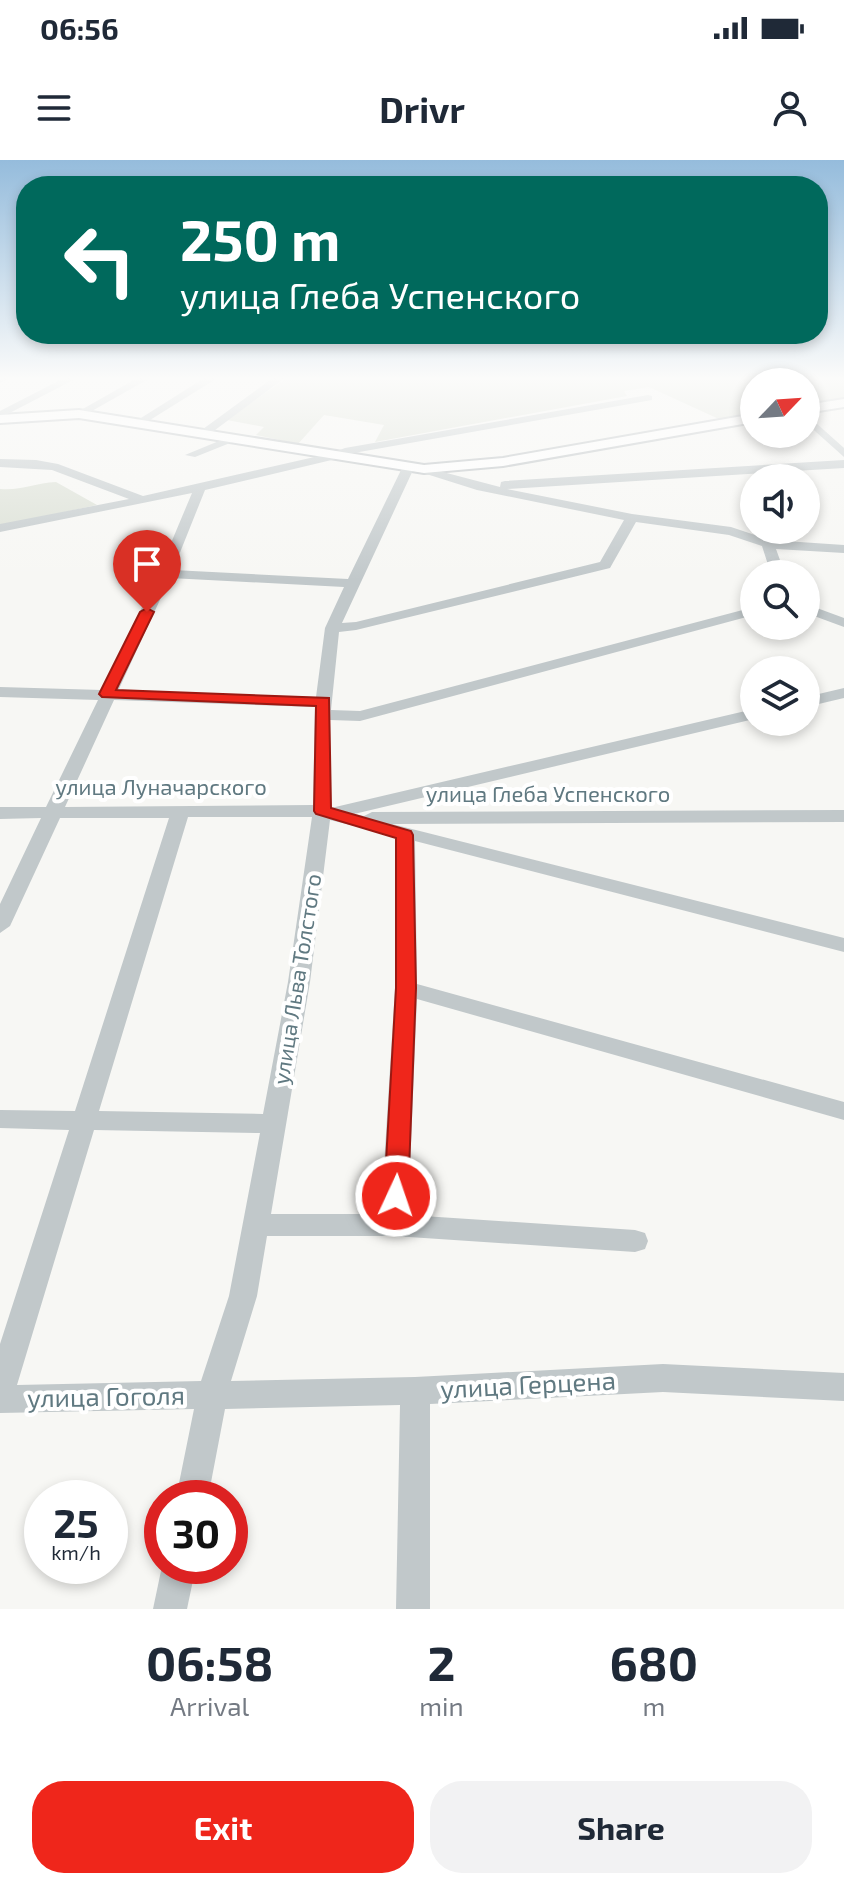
<!DOCTYPE html>
<meta charset="utf-8">
<style>
:root{--surface:#fff;--page:#f2f2f3;--text:#1f2937;--muted:#747a83;--accent:#ef261b}
body{margin:0;font-family:"Exo 2",sans-serif;background:var(--page);color:var(--text);height:100vh;display:flex;flex-direction:column;font-size:30px;white-space:nowrap}
*{box-sizing:border-box;margin:0}
p{font-size:26px;color:var(--muted)}
.icon{flex:none;width:44px;height:44px;fill:none;stroke:currentColor;stroke-width:2;stroke-linecap:round;stroke-linejoin:round}
.map{position:relative;height:1449px;overflow:hidden}
.details{display:flex;flex-direction:column;background:var(--surface);flex:1}
.details>*{flex:none}
.guide{position:absolute;left:16px;top:16px;width:812px;height:168px;border-radius:32px;box-shadow:0 4px 12px #0003;background:#00695c;color:#fff;overflow:hidden}
.needle{width:52px;rotate:65deg}
.fabs{position:absolute;left:740px;top:208px;display:grid;gap:16px}
.fabs a{display:grid;place-items:center;width:80px;height:80px;border-radius:50%;background:var(--surface);box-shadow:0 4px 12px #0003;font-size:40px}
.speed{position:absolute;left:24px;top:1320px;display:flex;gap:16px;font-size:40px;font-weight:700;text-align:center}
.speed>*{display:grid;place-content:center;width:104px;height:104px;border-radius:50%;background:var(--surface);box-shadow:0 4px 12px #0003;line-height:1}
.speed small{font-size:20px;font-weight:400}
.speed .limit{border:12px solid #d22;background:#fff;color:#111}
.pin{position:absolute;display:grid;place-items:center;width:68px;height:68px;color:#fff;margin:-82px -34px;border-radius:50% 50% 50% 0;rotate:-45deg;box-shadow:0 0 8px #0007}
.pin .icon{rotate:45deg}
.me{position:absolute;width:88px;margin:-44px;rotate:3deg;stroke-linejoin:round;filter:drop-shadow(0 0 6px #0008)}
.turn{display:flex;align-items:center;gap:28px;height:168px;padding:0 32px;font-size:36px}
.turn .icon{width:104px;height:104px;stroke-width:2.5}
.turn b{display:block;font-size:56px;line-height:68px}
.eta{display:flex;justify-content:space-evenly;align-items:center;height:136px;text-align:center}
.eta b{font-size:48px;font-weight:700;line-height:56px}
.cta{display:flex;gap:16px;margin-top:auto;padding:16px 32px}
.cta a{flex:1;height:92px;border-radius:32px;background:var(--accent);color:#fff;font-size:32px;font-weight:700;line-height:92px;text-align:center}
.cta a+a{background:var(--page);color:var(--text)}
.status{display:flex;justify-content:space-between;align-items:center;height:56px;padding:0 40px;background:var(--surface);direction:ltr}
.status svg{height:22px;fill:currentColor}
header{display:flex;justify-content:space-between;align-items:center;height:104px;padding:0 32px;background:var(--surface);font-size:36px;font-weight:700}
.map>svg:first-child{display:block}
.green{fill:#dadfd4}
.lines{fill:none;stroke-linecap:round;stroke-linejoin:round}
.major-casing{stroke:#b5bbbe;stroke-width:4}
.minor{fill:#c1c8ca;fill-rule:evenodd}
.major{fill:#fff;fill-rule:evenodd}
.route{fill:#ef261b;stroke:#9b1912;stroke-width:2}
.labels{text-anchor:middle;stroke-width:8;stroke-linejoin:round;paint-order:stroke}
.street-label{font-size:22px;fill:#607981;stroke:#fff}
.near-street-label{font-size:26px;fill:#607981;stroke:#fff}
</style>
<div class="status"><b>06:56</b><svg viewBox="0 0 49 12"><path d="M0 12V9h3v3zM5 12V6h3v6zM10 12V3h3v9zM15 12V0h3v12zM26 1h20v11H26zM47 4h2v5h-2z"/></svg></div>
<header><svg class="icon" aria-label="menu" viewBox="0 0 24 24"><path d="M4 6h16M4 12h16M4 18h16"/></svg>Drivr<svg class="icon" aria-label="person" viewBox="0 0 24 24"><circle cx="12" cy="8" r="4"/><path d="M4 21q1-7 8-7t8 7"/></svg></header>
<div class="map">
<svg width="844" height="1449" viewBox="0 0 844 1449">
<rect width="100%" height="100%" fill="#f7f7f4"/>
<g class="green">
<path d="M288,217H844V238L806,245V222H754V254L721,260L649,227L624,231L627,236L375,282L384,265L324,255L298,284L256,275L264,267L227,260Z"/>
<path d="M56,322L97,345L0,366V329C20,331 35,323 56,322Z"/>
</g>
<g class="lines">
<defs>
<g id="major">
<path d="M844,239V247L806,253V245Z"/>
<path d="M79,250L424,305L503,298L754,254V262L503,306L424,313L79,258L0,263V255Z"/>
</g>
</defs>
<use href="#major" class="major-casing"/>
<g class="minor">
<path d="M0,217H12L0,223Z"/>
<path d="M66,217H79L0,258V251Z"/>
<path d="M139,217H152L83,256L74,254Z"/>
<path d="M206,217H219L142,265L133,263Z"/>
<path d="M274,217H286L207,276H199V272Z"/>
<path d="M648,235L652,236V240L348,294L340,298L205,330L173,410L348,419L402,308L412,305L414,308L342,463L356,462L600,402L624,360L477,330L420,312V306L500,327L501,322L505,321L844,300V308L507,329L632,354L731,367L770,380L844,385V393L776,389L785,414H771L762,386L729,375L636,362L610,408L356,470L339,472L331,550L360,551L754,447V455L360,561L330,560L331,648L754,549V559L354,654L364,656L372,652L844,650V662L392,664L844,778V792L415,681L417,824L844,942V960L417,839L408,1055L635,1070L645,1073L648,1081L645,1089L635,1092L394,1076H267L257,1136L231,1221L415,1217L663,1204L844,1213V1241L663,1232L430,1244V1449H396L400,1245L225,1249L208,1338H176L194,1249L0,1253V1184L69,970L0,968V950L75,951L169,658H60L10,766L0,773V744L41,658L0,659V647H46L98,540L0,537V527L102,530L158,414L192,333L0,372V364L129,339L52,310L0,307V299L36,300L58,304L143,336L332,293L345,288ZM170,418L344,427L325,468L316,537L118,531ZM114,540L315,547L313,645L65,647ZM188,657H312L288,822L263,954L99,951ZM330,660L395,676V828L381,1054H271L310,822ZM94,970L260,973L229,1136L201,1221L17,1225Z"/>
<path d="M806,254L844,288V297L806,263Z"/>
<path d="M231,276L237,279L235,281L195,297L185,295Z"/>
<path d="M806,444L844,458V467L806,453Z"/>
<path d="M844,528V538L806,547V537Z"/>
<path d="M162,1406H196L187,1449H153Z"/>
</g>
<use href="#major" class="major"/>
</g>
<linearGradient id="sky" x2="0" y2="1"><stop stop-color="#95bcdc"/><stop offset="0.52" stop-color="#fbfbfa"/><stop offset="1" stop-color="#fbfbfa" stop-opacity="0"/></linearGradient>
<rect width="844" height="420" fill="url(#sky)"/>
<path class="route" d="M147,448L154,452L116,530L329,538L331,648L411,671L413,675L416,828L408,1036L404,1042L396,1045L387,1042L384,1036L396,828V678L316,654L314,651L316,546L102,537L99,534L140,452Z"/>
<g class="labels">
<g class="street-label">
<text x="161" y="635">улица Луначарского</text>
<text x="548" y="642">улица Глеба Успенского</text>
<text transform="translate(297 819) rotate(-81)" y="8">улица Льва Толстого</text>
</g>
<g class="near-street-label">
<text transform="translate(528 1225) rotate(-3)" y="9">улица Герцена</text>
<text transform="translate(106 1237) rotate(-1)" y="9">улица Гоголя</text>
</g>
</g>
</svg>
<div class="fabs">
<a><svg class="needle" viewBox="-14 -14 28 28"><path d="M0-13l5 13h-10z" fill="#e53935"/><path d="M0 13l5-13h-10z" fill="#747a83"/></svg></a>
<a><svg class="icon" aria-label="sound" viewBox="0 0 24 24"><path d="M4 9h4l5-4v14l-5-4H4zM17 9q2 3 0 6"/></svg></a>
<a><svg class="icon" aria-label="search" viewBox="0 0 24 24"><circle cx="10" cy="10" r="6"/><path d="M15 15l6 6"/></svg></a>
<a><svg class="icon" aria-label="layers" viewBox="0 0 24 24"><path d="M12 4l9 5-9 5-9-5zM3 14l9 5 9-5"/></svg></a>
</div>
<div class="speed"><div>25<small>km/h</small></div><div class="limit">30</div></div>
<div class="pin" style="left:147px;top:452px;background:#d93025"><svg class="icon" aria-label="arrive" viewBox="0 0 24 24"><path d="M6 21V4h12l-3 4 3 4H6"/></svg></div>
<svg class="me" style="left:396px;top:1036px" viewBox="-20 -20 40 40"><circle r="17" fill="#ef261b" stroke="#fff" stroke-width="3"/><path d="M0-11L8 9 0 5-8 9z" fill="#fff"/></svg>
<div class="guide">
<div class="turn"><svg class="icon" aria-label="left" viewBox="0 0 24 24"><path d="M17 20v-9H6M10 6l-5 5 5 5"/></svg><div><b>250 m</b>улица Глеба Успенского</div></div>
</div>
</div>
<section class="details">
<div class="eta">
<div><b>06:58</b><p>Arrival</p></div>
<div><b>2</b><p>min</p></div>
<div><b>680</b><p>m</p></div>
</div>
<div class="cta"><a>Exit</a><a>Share</a></div>
</section>
